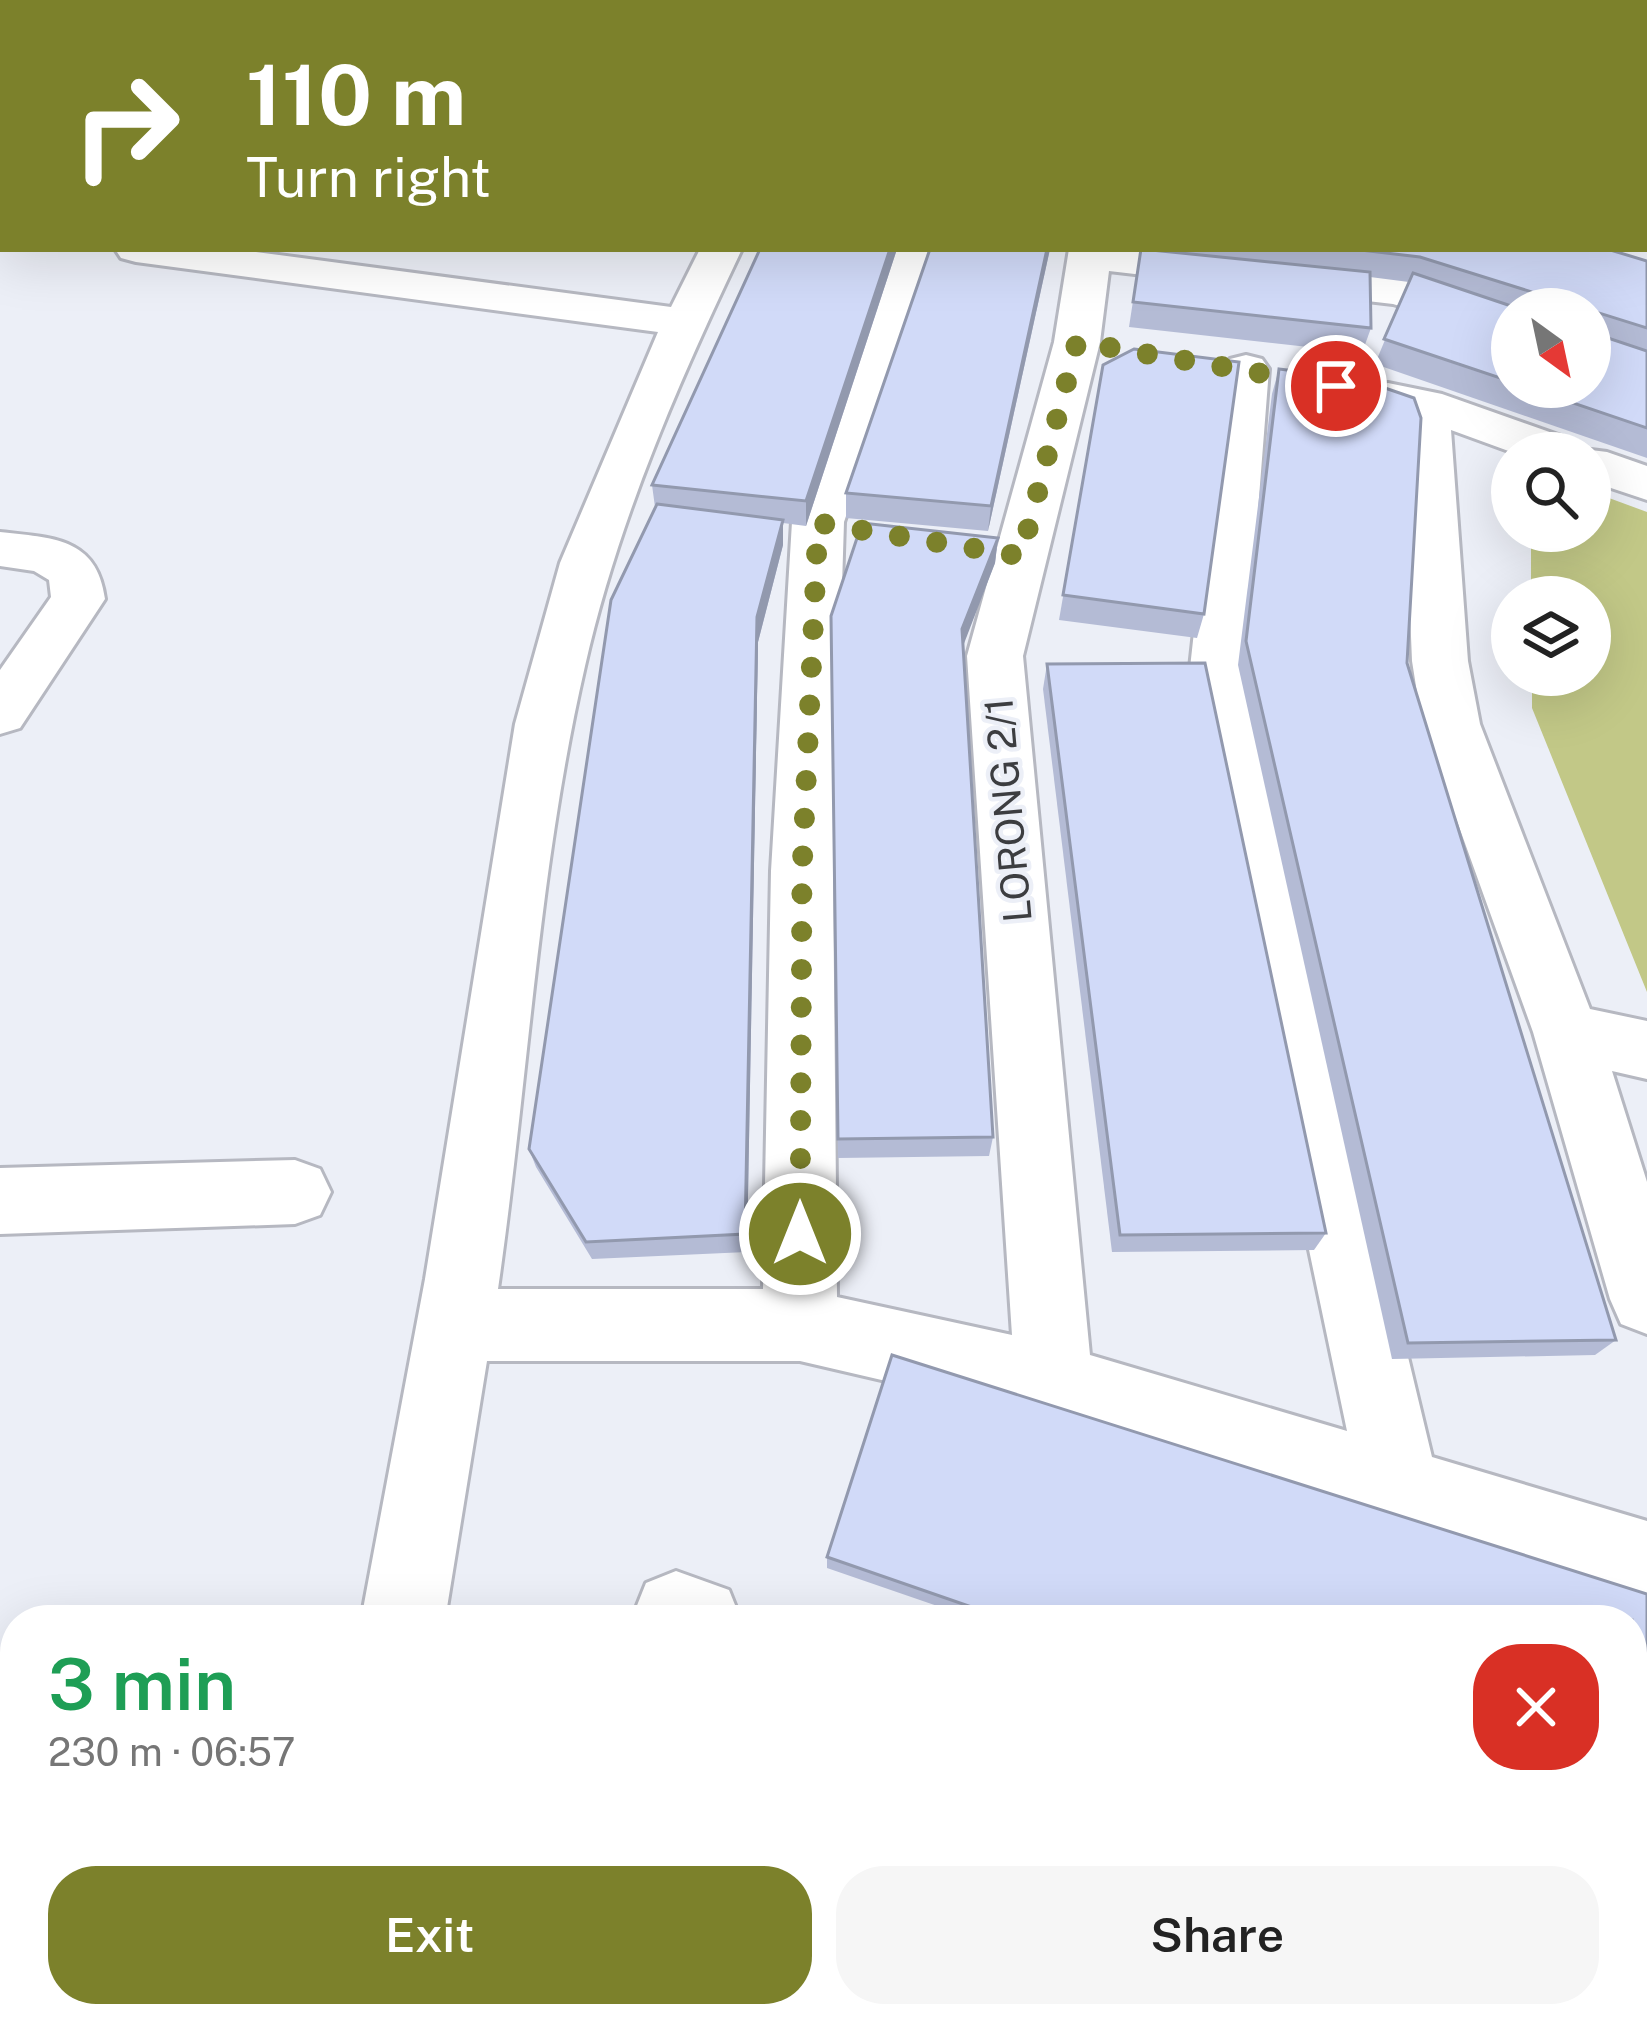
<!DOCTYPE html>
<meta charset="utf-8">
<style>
:root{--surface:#fff;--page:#f6f6f6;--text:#222;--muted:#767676;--accent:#7c812b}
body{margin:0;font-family:"Public Sans",sans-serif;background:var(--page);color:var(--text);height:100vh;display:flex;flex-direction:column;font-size:45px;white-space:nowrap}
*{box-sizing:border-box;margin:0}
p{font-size:39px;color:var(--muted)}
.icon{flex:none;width:66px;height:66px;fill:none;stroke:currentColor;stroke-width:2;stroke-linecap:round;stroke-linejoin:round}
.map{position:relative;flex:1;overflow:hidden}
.panel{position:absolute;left:0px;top:1605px;width:1647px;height:423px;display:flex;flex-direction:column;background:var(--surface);border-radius:48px 48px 0 0;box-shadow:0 12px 48px #0002}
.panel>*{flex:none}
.hud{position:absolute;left:0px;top:0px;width:1647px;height:252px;box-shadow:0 12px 48px #0002;background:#7c812b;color:#fff;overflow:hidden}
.needle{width:78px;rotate:147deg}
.fabs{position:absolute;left:1491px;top:288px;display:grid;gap:24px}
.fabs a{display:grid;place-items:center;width:120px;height:120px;border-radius:50%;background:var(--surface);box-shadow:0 12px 48px #0002;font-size:60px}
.pin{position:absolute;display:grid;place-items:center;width:102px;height:102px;color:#fff;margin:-51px;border:6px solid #fff;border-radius:50%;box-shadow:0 3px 12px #0007}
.me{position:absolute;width:132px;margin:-66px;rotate:0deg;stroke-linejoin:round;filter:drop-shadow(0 0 9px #0008)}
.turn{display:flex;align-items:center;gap:42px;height:252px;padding:0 48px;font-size:54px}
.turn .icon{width:156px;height:156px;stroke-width:2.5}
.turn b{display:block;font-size:84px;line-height:102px}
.round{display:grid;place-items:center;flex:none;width:126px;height:126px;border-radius:48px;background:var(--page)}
.head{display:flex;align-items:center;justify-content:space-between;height:204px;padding:0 48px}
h1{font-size:72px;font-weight:600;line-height:90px;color:#1e9e55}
.cta{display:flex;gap:24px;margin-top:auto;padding:24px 48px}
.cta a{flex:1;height:138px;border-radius:48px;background:var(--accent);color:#fff;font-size:48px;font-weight:600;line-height:138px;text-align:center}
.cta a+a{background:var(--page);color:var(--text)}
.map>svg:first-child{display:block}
.green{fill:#c2c887}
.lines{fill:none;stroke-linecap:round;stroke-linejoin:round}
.minor-casing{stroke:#b6b8c1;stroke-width:6}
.minor{fill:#fff;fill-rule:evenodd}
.wall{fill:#b4bbd5;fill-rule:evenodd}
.shaded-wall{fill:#9299ae}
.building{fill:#d1daf8;stroke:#9299ae;stroke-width:3}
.route{stroke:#7c812b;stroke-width:21;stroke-dasharray:0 37.8}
.labels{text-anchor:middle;stroke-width:9;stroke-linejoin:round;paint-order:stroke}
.street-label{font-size:39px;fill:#3c3d40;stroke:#eceff7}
</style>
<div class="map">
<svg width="1647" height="2026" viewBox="0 0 1647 2026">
<rect width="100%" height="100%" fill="#eceff7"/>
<path class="green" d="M1590,491L1647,512V992L1532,708V675H1590V597H1531V531H1590Z"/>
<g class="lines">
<defs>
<g id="minor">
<path d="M219,0H284L286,3H221Z"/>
<path d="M436,0H472L434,3Z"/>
<path d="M845,0H881L844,3Z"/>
<path d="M1117,0H1155L1115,3Z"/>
<path d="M1417,0H1464L1466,3H1419Z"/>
<rect x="0" y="8" width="3" height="22"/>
<rect x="0" y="126" width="3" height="24"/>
<rect x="0" y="218" width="3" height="26"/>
<path d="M1644,221L1647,222V248L1644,247Z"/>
<path d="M115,249H234L671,307L700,249H742C678,383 618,521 585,666C538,870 528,1082 498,1289H763L771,871L792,522L894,249H936L844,522L833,871L837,1297L1012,1335L967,656L1054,342L1069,249H1142L1399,278L1512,312V341L1393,304L1109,271L1100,342L1023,656L1090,1355L1347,1431L1189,677L1223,369L1230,359L1246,355L1262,359L1269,369L1245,677L1432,1457L1647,1521V1603L1054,1420L800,1361H487L445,1620H361L425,1279L515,724L560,563L658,332L136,262L121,258Z"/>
<path d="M1388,383L1442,394L1578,442L1583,449L1607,452L1647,466V500L1590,481V453H1514L1451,430L1468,661L1480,724L1590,1009L1647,1021V1079L1612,1071L1647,1182V1334L1621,1324L1610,1299L1533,1032L1422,724L1412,661L1402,414L1371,407L1364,397L1371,387Z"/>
<path d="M0,532C52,538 97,537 105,599L20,728L0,734V670L51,597L49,580L34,571L0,566Z"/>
<path d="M295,1160L320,1169L331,1192L320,1215L295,1224L0,1234V1168Z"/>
<path d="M676,1571L729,1590L741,1620H637L634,1613L646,1583Z"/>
<path d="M1632,1867L1647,1871V1965L1632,1961Z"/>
<path d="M282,2013H658L663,2026H287Z"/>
</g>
</defs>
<use href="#minor" class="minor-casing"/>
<use href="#minor" class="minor"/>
</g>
<g class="wall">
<path d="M1194,0H1402L1407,3H1207Z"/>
<path d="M760,249H897L806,526L783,523V545L758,642L747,1252L592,1259L536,1167L529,1149L655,507L652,485Z"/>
<path d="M930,249H1050L988,531L846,518V493Z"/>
<path d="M1141,249H1607L1647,261V458L1375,364L1409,282L1370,277L1371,328L1362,353L1129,327ZM1512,309H1590V387H1512Z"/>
<path d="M1103,365L1204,614L1197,638L1059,620Z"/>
<path d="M1279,369L1407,663L1616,1340L1595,1355L1392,1359L1238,665L1272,394Z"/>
<path d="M998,538L995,563L963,644L993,1137L989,1156L838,1158L831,616Z"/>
<path d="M1047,664L1326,1233L1314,1250L1112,1252L1043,689Z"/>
<path d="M827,1557L1647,1594V1852L1632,1847V1620H978L827,1568Z"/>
</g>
<g class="shaded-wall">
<path d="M890,249H897L806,526V501Z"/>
<path d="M1047,249H1050L988,531L991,506Z"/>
<path d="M783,520V545L758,642L747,1252L745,1234L757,617Z"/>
<path d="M998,538L995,563L960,654L962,629Z"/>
</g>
<g class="building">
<path d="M1144,0H1176L1189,3H1141Z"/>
<path d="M1246,0H1402L1407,1L1406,3H1258Z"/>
<path d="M1509,0H1625L1622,3H1506Z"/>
<path d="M1647,11V168L1646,169H1644V14Z"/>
<path d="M760,249H890L806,501L652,485Z"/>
<path d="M930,249H1047L991,506L846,493Z"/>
<path d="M1141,249L1370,272L1371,328L1133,302Z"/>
<path d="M1352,249H1607L1647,261V328L1420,257Z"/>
<path d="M1413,273L1520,309H1512V382L1384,339Z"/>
<path d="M1590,332L1647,351V428L1526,387H1590Z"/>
<path d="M1134,349L1239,362L1204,614L1063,595L1103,365Z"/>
<path d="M1279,369L1359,379L1414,398L1421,418L1407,663L1616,1340L1408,1343L1246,641Z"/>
<path d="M657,504L783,520L757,617L745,1234L586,1242L529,1149L611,600Z"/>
<path d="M862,523L998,538L962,629L993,1137L838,1139L831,616Z"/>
<path d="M1205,663L1326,1233L1120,1235L1047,664Z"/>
<path d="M892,1355L1647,1594V1840L1632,1835V1620H1009L827,1557Z"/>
<path d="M1632,1949L1647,1954V2026H979L944,2013H1632Z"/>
</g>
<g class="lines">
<path class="route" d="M800,1234L802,871L818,523L1021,556L1077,342L1336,386"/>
</g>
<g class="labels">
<g class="street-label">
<text transform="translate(1008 810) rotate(-95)" y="14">LORONG 2/1</text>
</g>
</g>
</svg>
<div class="fabs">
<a><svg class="needle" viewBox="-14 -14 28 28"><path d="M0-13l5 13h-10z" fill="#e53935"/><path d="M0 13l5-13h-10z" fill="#767676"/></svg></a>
<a><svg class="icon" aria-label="search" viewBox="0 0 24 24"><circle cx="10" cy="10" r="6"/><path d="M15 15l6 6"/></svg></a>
<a><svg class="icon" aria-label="layers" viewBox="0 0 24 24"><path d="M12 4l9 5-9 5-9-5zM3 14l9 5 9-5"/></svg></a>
</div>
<div class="pin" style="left:1336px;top:386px;background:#d93025"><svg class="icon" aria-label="arrive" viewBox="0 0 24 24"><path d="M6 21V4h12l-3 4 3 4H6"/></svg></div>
<svg class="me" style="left:800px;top:1234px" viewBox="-20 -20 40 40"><circle r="17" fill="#7c812b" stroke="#fff" stroke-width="3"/><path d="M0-11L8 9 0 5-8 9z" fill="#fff"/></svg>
<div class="hud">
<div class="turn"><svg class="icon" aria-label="right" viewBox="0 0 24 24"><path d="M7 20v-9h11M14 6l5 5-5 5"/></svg><div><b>110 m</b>Turn right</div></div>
</div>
<section class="panel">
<div class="head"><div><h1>3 min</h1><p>230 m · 06:57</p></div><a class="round" style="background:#d93025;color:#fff"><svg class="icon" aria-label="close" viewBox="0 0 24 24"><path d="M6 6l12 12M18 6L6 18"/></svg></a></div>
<div class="cta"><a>Exit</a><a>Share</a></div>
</section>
</div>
